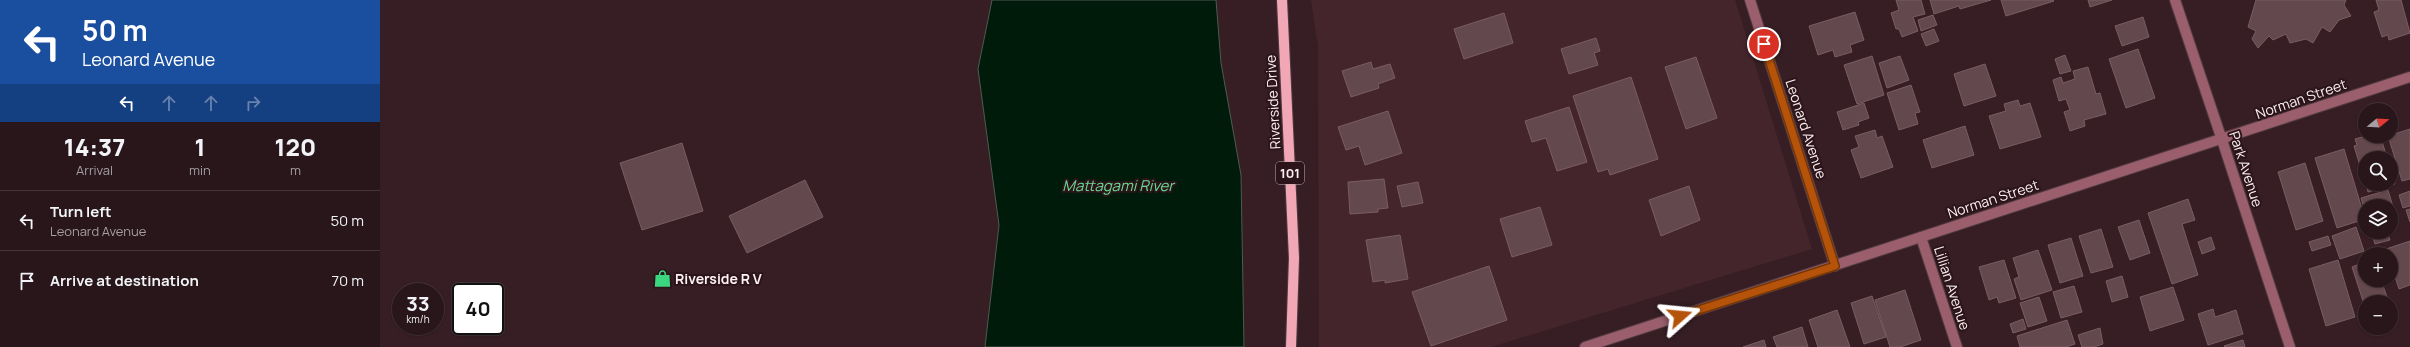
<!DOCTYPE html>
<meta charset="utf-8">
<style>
:root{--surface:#28161b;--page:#342328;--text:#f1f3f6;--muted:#a59fa3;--line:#44353a}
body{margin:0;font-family:Manrope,sans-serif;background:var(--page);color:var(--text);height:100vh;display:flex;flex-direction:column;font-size:15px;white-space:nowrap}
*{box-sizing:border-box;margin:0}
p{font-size:13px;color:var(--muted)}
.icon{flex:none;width:22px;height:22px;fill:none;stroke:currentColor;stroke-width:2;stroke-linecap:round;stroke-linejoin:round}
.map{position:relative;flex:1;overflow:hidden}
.sheet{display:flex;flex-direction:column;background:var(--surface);width:380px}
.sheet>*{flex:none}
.hud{background:#1a4fa0;color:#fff;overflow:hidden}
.needle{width:26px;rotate:72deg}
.buttons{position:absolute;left:1978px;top:103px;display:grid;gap:8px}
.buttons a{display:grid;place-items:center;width:40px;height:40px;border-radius:50%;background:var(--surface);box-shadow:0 1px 3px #0004,0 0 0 1px var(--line);font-size:20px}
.speed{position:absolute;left:12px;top:283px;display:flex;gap:8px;font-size:20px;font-weight:700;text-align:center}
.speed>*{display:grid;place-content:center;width:52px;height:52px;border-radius:50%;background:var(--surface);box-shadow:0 1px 3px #0004,0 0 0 1px var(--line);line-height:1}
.speed small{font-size:10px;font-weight:400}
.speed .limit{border:2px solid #111;border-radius:6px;background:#fff;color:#111}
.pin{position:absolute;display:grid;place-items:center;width:34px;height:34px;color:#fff;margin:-17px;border:2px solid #fff;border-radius:50%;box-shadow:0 1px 4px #0007}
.me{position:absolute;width:44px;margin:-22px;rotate:72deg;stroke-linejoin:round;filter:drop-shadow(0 0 3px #0008)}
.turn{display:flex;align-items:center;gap:14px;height:84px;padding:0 16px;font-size:18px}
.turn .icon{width:52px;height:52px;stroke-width:2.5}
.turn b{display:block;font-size:28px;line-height:34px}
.lanes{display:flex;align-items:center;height:38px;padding:0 16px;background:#0003;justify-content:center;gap:20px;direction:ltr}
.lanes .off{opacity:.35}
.eta{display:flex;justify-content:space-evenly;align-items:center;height:68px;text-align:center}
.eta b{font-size:24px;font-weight:800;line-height:28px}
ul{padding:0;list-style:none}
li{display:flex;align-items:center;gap:12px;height:60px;padding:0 16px;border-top:1px solid var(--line)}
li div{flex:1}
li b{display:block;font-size:15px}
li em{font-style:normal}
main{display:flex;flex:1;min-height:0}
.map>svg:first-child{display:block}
.built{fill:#44252c}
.water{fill:#011b0a;stroke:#4d5b50}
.building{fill:#63484e;stroke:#795d63}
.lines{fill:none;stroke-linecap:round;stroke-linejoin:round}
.minor-casing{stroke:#523b41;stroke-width:12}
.tertiary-casing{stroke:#523b41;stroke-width:12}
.primary-casing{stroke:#523b41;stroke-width:12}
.minor{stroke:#9a5e6c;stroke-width:10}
.tertiary{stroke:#9a5e6c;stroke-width:10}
.primary{stroke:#f2a7b7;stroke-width:10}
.route-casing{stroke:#753606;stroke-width:10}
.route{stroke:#b45309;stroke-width:7}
.labels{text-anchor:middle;stroke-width:4;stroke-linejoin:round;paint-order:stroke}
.shield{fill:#2b151a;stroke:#beaeb1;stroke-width:1}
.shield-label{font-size:13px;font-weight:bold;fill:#fdf0f2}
.street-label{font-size:14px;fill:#fdf0f2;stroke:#2b151a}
.poi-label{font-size:14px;font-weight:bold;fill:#fdf0f2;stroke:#2b151a;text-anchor:start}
.water-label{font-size:15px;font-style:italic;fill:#69da91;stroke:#2b151a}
</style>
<main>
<section class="sheet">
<div class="hud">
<div class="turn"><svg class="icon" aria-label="left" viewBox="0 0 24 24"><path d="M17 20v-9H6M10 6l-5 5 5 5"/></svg><div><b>50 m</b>Leonard Avenue</div></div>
<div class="lanes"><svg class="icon" aria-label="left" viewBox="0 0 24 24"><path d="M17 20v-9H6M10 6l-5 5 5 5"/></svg><svg class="icon off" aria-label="ahead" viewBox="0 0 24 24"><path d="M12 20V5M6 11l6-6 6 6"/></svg><svg class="icon off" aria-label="ahead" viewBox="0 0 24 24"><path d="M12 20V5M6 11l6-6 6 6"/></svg><svg class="icon off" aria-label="right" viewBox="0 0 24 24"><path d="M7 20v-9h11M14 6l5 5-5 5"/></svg></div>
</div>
<div class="eta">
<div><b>14:37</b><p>Arrival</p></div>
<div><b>1</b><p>min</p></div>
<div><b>120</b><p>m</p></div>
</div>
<ul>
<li><svg class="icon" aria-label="left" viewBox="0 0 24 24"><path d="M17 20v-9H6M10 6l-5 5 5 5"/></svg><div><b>Turn left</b><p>Leonard Avenue</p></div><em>50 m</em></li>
<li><svg class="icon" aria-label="arrive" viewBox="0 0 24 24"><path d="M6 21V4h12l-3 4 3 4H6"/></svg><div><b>Arrive at destination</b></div><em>70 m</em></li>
</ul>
</section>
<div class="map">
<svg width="2030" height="347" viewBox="0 0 2030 347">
<rect width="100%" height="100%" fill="#361e24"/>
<path class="built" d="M931,0H1355L1432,249L1111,347H939L938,47Z"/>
<path class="water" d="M612,0H836L841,63L861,175L864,347H605L619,225L598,69Z"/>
<g class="building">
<path d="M1516,0H1541L1545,14L1533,17L1538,31L1522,37L1519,29H1516L1511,13L1519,10Z"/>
<path d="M1550,0H1611L1580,9L1579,6L1554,14Z"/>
<path d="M1621,0H1673L1674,1L1626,16Z"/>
<path d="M1708,0H1732L1710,7Z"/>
<path d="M1876,0H1966L1964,5L1971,16L1959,20L1950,32L1942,27L1933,43L1926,39L1910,43L1906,34L1893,40L1889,36L1878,48L1872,39L1876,31L1868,27Z"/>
<path d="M1996,0H2021L2030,33L2009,40L2008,35L2002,37L1994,12L1999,10Z"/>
<path d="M1475,12L1484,40L1470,45L1472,52L1455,57L1453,50L1438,55L1429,26Z"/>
<path d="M1124,13L1133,43L1084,59L1074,29Z"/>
<path d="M1553,15L1557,25L1541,31L1538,20Z"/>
<path d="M1763,17L1769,37L1742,46L1735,26Z"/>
<path d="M1554,29L1559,41L1546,46L1541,34Z"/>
<path d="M1216,38L1220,51L1214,53L1218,65L1189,74L1181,49Z"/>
<path d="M1758,49L1775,98L1746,108L1729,59Z"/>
<path d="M1685,55L1691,71L1680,74L1675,59Z"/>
<path d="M1492,56L1504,95L1477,104L1464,65Z"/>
<path d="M1520,56L1529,80L1507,88L1499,63Z"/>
<path d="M1316,57L1337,118L1306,129L1285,67Z"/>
<path d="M991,62L993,69L1010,64L1015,78L998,84L999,88L971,97L962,71Z"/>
<path d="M1605,64L1616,96L1584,106L1574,74Z"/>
<path d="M1708,67L1716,94L1720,93L1726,114L1704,120L1705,126L1690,131L1684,112L1690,110L1686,99L1679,101L1673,80L1681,77L1683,83L1695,79L1693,71Z"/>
<path d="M1251,77L1278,159L1230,175L1228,169L1218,172L1193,96Z"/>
<path d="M1531,85L1540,112L1535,113L1538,124L1519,130L1507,93Z"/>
<path d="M1638,100L1640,106L1650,103L1661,137L1620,149L1609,116L1626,111L1624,104Z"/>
<path d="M1484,103L1489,118L1478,122L1479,125L1463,130L1457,112Z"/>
<path d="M1189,107L1207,162L1177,171L1166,138L1152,142L1145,121Z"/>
<path d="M1008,111L1022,153L985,165L979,146L966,150L958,127Z"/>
<path d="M1585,126L1594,155L1552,168L1543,140Z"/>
<path d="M2030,129V179L2022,181L2008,136Z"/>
<path d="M1495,130L1497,138L1502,136L1513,167L1481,178L1471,150L1479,147L1475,136Z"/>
<path d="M1986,136H1995L1996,139L2001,138L2007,158H1985V182L1974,146L1977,145L1975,139Z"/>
<path d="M302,143L323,211L262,230L240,163Z"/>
<path d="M1964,149L1985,219L1957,228L1935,158Z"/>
<path d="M1925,163L1943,221L1916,230L1898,172Z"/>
<path d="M2011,171L2015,184L1988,192L1986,184H2011Z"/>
<path d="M1004,179L1008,208L998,209V212L970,214L968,182Z"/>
<path d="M425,180L443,217L367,253L349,216Z"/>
<path d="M1038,182L1043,203L1022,207L1017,186Z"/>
<path d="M1309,186L1320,220L1281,236L1269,200Z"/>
<path d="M2008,190L2014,210L2011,211V206H1985V211L1981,198Z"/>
<path d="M2030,191V206L2023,208L2019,195Z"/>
<path d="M1808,199L1815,220L1802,224L1818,275L1792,284L1768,213Z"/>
<path d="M1160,207L1172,245L1132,257L1120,219Z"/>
<path d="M2030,209V222L2026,210Z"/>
<path d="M1759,220L1770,253L1750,260L1738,227Z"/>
<path d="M1976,227L1984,251L1960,259L1952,236Z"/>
<path d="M1721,229L1733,267L1711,273L1699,236Z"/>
<path d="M1991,232H2007L2010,240L1995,244Z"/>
<path d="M1020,235L1028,279L1005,283V280L993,282L986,240Z"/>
<path d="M1948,236L1951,245L1932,251L1929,242Z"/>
<path d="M1831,237L1835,249L1822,254L1818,242Z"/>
<path d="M1691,238L1703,276L1680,283L1668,245Z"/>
<path d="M2030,241V285L2019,289L2011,264V254H2008L2006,249Z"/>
<path d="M1658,250L1672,290L1641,300L1634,279L1639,277L1633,258Z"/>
<path d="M1624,260L1636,298L1619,303L1617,297L1609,300L1599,267Z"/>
<path d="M1958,260L1975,317L1946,326L1929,269Z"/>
<path d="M1985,262V280H2001L2007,297L1984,304L1972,267Z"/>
<path d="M1109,266L1127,320L1051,346L1032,292Z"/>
<path d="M1742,276L1748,297L1732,302L1726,281Z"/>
<path d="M1694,286L1702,312L1681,318L1673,292Z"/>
<path d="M1793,287L1804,320L1770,331L1760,297Z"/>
<path d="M1525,290L1541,340L1520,347H1510L1495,300Z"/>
<path d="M1492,296L1506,337L1484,344L1471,303Z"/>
<path d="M1659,297L1667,321L1648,327L1640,303Z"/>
<path d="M1833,309L1835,317L1856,310L1863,334L1828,345L1818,314Z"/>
<path d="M1457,310L1470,347H1438L1429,320Z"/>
<path d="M1643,319L1646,329L1633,333L1630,324Z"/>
<path d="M1687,320L1695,344L1686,347H1640L1637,336Z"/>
<path d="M1422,327L1428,347H1397L1393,337Z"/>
<path d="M1720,328L1723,344L1714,347H1702L1698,335Z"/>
<path d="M1384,340L1386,347H1363Z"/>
<path d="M1863,340L1865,347H1845L1844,346Z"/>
</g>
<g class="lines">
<defs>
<g id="minor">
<path d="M1370,0L1455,266"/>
<path d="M1842,140L1910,347"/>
<path d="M1541,237L1577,347"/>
</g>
<g id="tertiary">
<path d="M1795,0L1842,140"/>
<path d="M1205,347L2030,77"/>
</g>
<path id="primary" d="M902,0L914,258L911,347"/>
</defs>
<use href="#minor" class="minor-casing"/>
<use href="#tertiary" class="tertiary-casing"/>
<use href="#primary" class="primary-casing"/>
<use href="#minor" class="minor"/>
<use href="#tertiary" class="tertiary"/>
<use href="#primary" class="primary"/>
</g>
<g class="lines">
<defs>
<path id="route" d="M1300,316L1455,266L1384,44"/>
</defs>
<use href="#route" class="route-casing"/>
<use href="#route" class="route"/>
</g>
<defs>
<symbol id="shop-bare" viewBox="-9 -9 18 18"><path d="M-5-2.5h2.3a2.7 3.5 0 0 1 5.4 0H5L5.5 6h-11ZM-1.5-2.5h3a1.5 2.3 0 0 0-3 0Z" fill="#3bd77e" stroke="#2b151a" stroke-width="2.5" paint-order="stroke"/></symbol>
</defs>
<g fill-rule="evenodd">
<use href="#shop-bare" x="270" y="266" width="25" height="25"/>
</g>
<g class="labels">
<rect class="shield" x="896" y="162" width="28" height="22" rx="3"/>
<g class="shield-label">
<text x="910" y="178">101</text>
</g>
<g class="street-label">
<text transform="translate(1921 99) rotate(-19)" y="5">Norman Street</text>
<text transform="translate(893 102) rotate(-93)" y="5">Riverside Drive</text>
<text transform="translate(1426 129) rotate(72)" y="5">Leonard Avenue</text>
<text transform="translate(1866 169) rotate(72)" y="5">Park Avenue</text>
<text transform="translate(1613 199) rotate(-18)" y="5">Norman Street</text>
<text transform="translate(1572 288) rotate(72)" y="5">Lillian Avenue</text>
</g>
<g class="poi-label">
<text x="295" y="284">Riverside R V</text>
</g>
<g class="water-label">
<text x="738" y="191">Mattagami River</text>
</g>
</g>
</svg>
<div class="buttons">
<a><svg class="needle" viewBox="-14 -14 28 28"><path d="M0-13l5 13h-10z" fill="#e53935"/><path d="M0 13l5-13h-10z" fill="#a59fa3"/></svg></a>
<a><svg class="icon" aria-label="search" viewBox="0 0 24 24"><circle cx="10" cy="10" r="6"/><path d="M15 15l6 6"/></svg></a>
<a><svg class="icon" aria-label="layers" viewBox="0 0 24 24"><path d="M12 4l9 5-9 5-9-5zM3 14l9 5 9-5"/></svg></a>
<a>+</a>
<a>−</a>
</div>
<div class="speed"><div>33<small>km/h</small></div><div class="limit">40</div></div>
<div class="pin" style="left:1384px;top:44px;background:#d93025"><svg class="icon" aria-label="arrive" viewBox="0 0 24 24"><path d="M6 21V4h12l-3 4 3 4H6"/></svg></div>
<svg class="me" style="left:1300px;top:316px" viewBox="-20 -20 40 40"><path d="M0-17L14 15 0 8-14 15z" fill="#b45309" stroke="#fff" stroke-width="4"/></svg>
</div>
</main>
